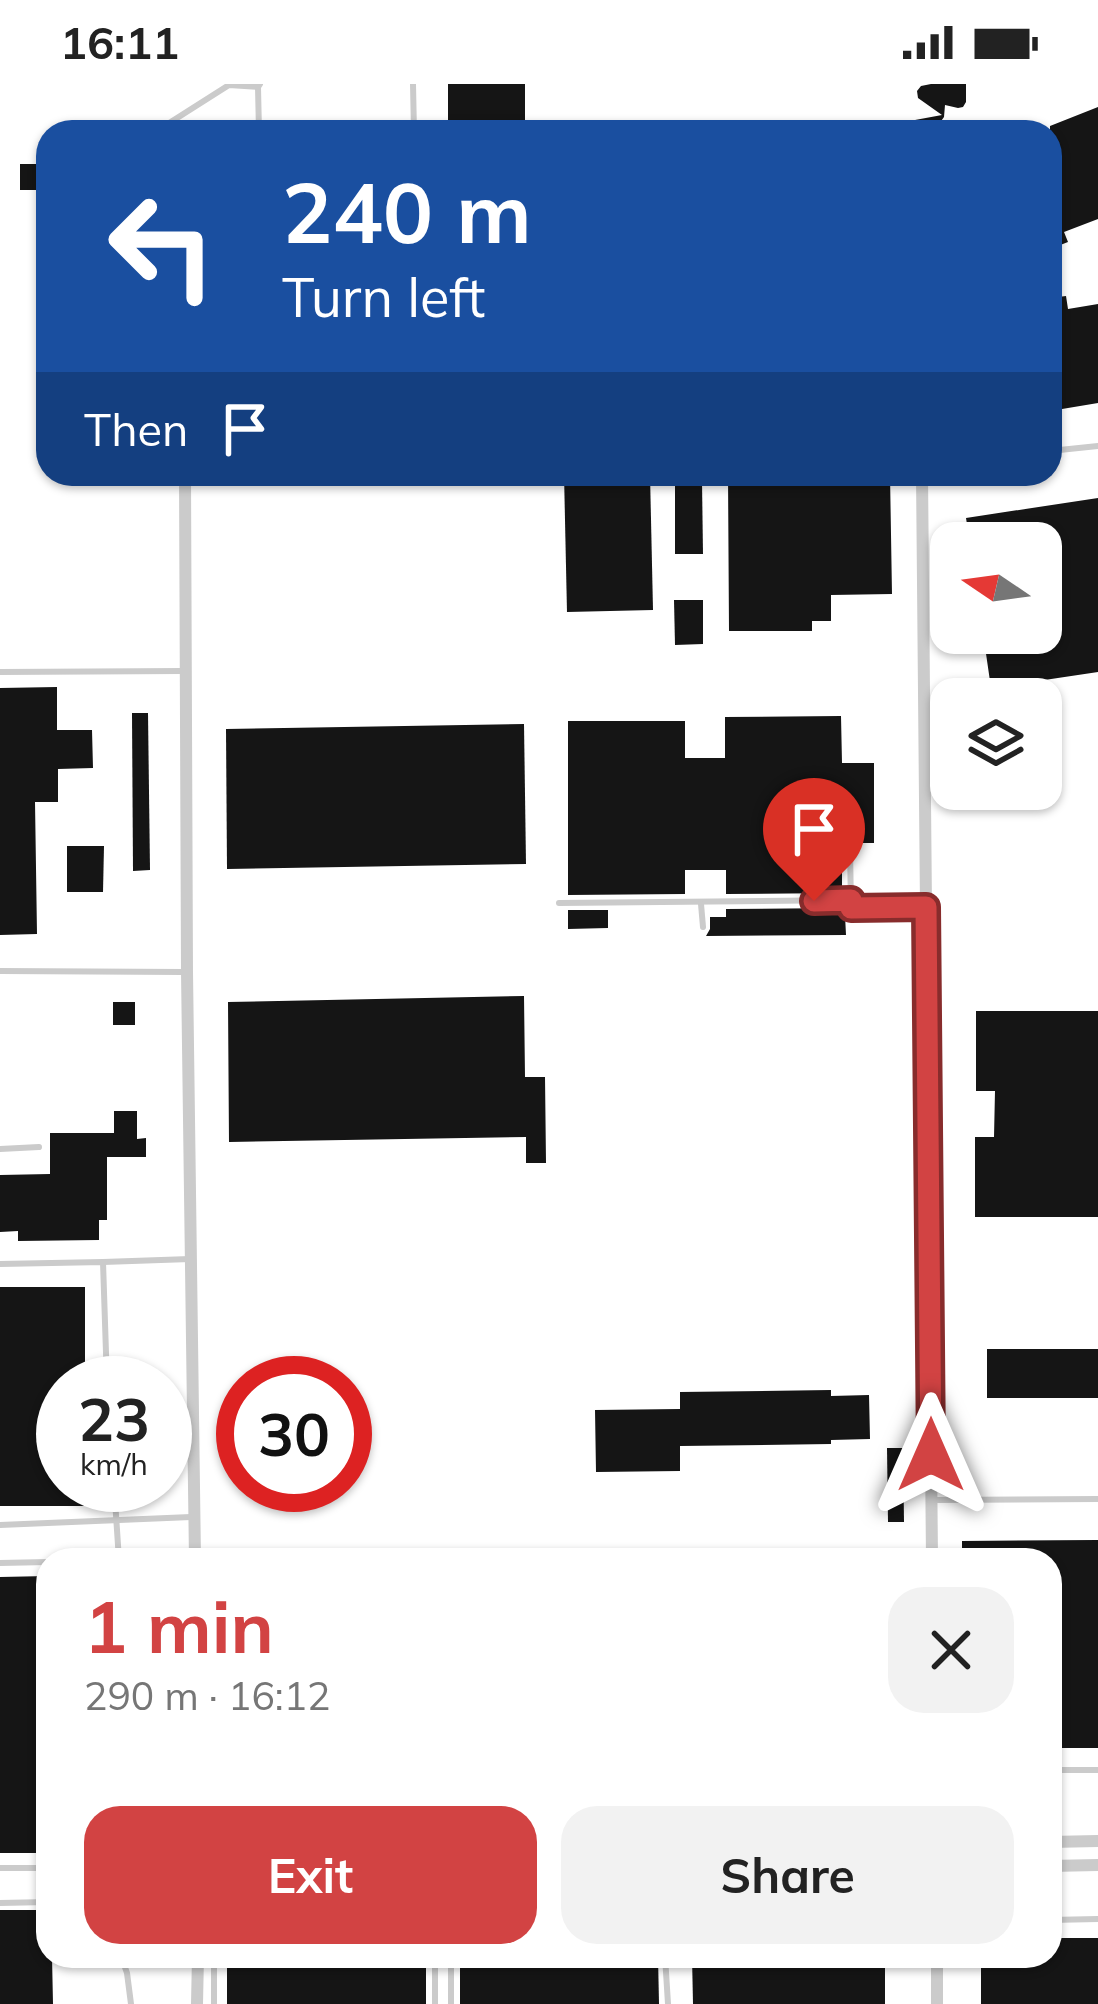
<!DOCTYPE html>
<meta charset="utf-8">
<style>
:root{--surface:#fff;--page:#f2f2f2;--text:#222;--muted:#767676;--accent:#d24343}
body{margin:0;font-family:Mulish,sans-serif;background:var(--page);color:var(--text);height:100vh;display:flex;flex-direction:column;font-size:45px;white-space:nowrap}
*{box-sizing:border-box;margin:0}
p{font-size:39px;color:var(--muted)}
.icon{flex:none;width:66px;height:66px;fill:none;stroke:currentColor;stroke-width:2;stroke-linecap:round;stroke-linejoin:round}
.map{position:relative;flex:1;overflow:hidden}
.panel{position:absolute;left:36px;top:1464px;width:1026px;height:420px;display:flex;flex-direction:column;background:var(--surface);border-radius:36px;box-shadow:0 3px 9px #0004}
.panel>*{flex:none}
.top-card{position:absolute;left:36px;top:36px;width:1026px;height:366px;border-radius:36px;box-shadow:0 3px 9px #0004;background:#1a4fa0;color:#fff;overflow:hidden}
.needle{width:78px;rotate:283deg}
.buttons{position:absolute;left:930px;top:438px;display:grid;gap:24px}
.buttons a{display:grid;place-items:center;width:132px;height:132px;border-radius:24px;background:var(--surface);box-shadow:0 3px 9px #0004;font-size:60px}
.speed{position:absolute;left:36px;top:1272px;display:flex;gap:24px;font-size:60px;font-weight:700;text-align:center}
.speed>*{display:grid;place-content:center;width:156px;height:156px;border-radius:50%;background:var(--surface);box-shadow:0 3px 9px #0004;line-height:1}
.speed small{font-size:30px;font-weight:400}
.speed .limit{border:18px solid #d22;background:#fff;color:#111}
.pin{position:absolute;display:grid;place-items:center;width:102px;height:102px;color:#fff;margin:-123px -51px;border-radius:50% 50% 50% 0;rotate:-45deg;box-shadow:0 0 12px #0007}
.pin .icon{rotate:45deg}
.me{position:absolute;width:132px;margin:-66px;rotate:0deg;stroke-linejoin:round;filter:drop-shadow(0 0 9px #0008)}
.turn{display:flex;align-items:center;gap:42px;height:252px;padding:0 48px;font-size:54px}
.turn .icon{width:156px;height:156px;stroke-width:2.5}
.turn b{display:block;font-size:84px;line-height:102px}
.then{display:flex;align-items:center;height:114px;padding:0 48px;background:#0003;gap:24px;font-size:45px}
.round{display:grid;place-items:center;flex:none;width:126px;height:126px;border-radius:36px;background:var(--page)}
.head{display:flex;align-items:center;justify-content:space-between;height:204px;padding:0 48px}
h1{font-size:72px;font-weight:700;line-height:90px;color:var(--accent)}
.cta{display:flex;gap:24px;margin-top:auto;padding:24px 48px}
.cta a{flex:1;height:138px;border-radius:36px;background:var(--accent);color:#fff;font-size:48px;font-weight:700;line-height:138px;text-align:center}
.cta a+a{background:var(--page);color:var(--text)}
.status{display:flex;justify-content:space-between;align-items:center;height:84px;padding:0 60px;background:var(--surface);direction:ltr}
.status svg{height:33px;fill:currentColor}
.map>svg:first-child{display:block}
.building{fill:#151515}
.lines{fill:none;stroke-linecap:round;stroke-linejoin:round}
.lane{stroke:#cbcbcb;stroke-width:6}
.street{stroke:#cbcbcb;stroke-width:12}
.route-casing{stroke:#882c2c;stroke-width:30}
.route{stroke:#d24343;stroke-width:21}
</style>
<div class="status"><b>16:11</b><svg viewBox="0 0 49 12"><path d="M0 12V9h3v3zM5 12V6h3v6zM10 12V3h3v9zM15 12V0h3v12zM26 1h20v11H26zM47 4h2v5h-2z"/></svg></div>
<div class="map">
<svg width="1098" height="1920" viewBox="0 0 1098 1920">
<rect width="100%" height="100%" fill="#fff"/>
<g class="building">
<path d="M448,0H525V40L448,42Z"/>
<path d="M931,0H966V18L963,23L958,24L945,21L944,33L933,48H906L915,36L942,31L918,14L917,7L921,2Z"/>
<path d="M1098,23V135L1064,148L1068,158L1050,165V42Z"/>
<rect x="20" y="80" width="28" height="26"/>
<path d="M1066,212L1068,225L1098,220V319L1050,327V214Z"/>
<path d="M564,390H650L653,526L567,528Z"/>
<path d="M728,390H792L793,394L811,395L839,394V390H890L892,510L831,511V537H812V547H729Z"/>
<path d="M675,397H702L703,470H675Z"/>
<path d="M1098,414V588L991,604L983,549H1041V459H970L966,434Z"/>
<path d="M674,516H703V560L675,561Z"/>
<path d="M57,603V646H92L93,684L58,685V718H35L37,850L0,851V604Z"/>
<path d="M132,629H148L150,786L133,787Z"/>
<path d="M841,632L842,679H874V759H842V809L726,810V786H685V810L568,811V637H685V674H725V633Z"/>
<path d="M524,640L526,780L227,785L226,645Z"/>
<path d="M67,762H104L103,808H67Z"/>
<path d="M842,824V831H845L846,851L706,852L710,845V833H726V825Z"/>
<path d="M568,826H608V844L568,845Z"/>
<path d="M524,912L525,993H545L546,1079H526V1053L229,1058L228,918Z"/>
<rect x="113" y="918" width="22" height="23"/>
<path d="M976,927H1098V1133H975V1053H994L995,1007H976Z"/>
<path d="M114,1027H137V1055L146,1054V1073H107V1136H99V1156L18,1157V1147L0,1148V1091L50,1090V1049H114Z"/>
<path d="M0,1203H85V1299H63V1401H85V1422H0Z"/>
<rect x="987" y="1265" width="111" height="49"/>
<path d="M831,1306V1312L869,1311L870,1355L831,1356V1360L680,1362V1387L596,1388L595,1326L680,1325V1308Z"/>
<path d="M887,1364H903L904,1438H888Z"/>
<path d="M1098,1456V1664H1050V1476H962V1457Z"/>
<path d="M48,1492V1769H0V1493Z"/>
<path d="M0,1826H48V1872H52L53,1920H0Z"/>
<path d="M1050,1854H1098V1920H981V1872H1050Z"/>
<rect x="227" y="1872" width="199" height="48"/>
<path d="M460,1872H658L659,1920H460Z"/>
<path d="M692,1872H885V1920H693Z"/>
</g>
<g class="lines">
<g class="lane">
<path d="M413,0L414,48"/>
<path d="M258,3L259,48"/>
<path d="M155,48L229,1L258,3L260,0"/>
<path d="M1050,367L1098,362"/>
<path d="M0,588L183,587"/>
<path d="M850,765L851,823H926"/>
<path d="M559,819L851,816"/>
<path d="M701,820L703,843"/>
<path d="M0,887L184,888"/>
<path d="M0,1065L39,1063"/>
<path d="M103,1178L190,1175"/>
<path d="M0,1180L103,1178L107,1299"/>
<path d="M114,1401L119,1476"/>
<path d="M935,1416L1098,1415"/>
<path d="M0,1441L191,1433"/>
<path d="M592,1468L932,1467"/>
<path d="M0,1479L48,1478"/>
<path d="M1050,1686H1098"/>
<path d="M0,1784H48"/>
<path d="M0,1819L48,1818"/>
<path d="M1050,1836L1098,1835"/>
<path d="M121,1872L127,1889L131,1920"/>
<path d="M214,1872V1920"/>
<path d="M451,1872V1920"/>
<path d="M665,1872L668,1920"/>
<path d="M435,1920V1872"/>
</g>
<g class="street">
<path d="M185,390L187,888L195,1476"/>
<path d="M922,390L932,1476"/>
<path d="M1050,1758L1098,1757"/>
<path d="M1050,1782L1098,1781"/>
<path d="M937,1872V1920"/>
<path d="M197,1920L198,1872"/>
</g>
</g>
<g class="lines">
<defs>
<path id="route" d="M814,817L851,816V824L926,823L931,1371"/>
</defs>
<use href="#route" class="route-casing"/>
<use href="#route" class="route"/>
</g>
</svg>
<div class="buttons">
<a><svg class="needle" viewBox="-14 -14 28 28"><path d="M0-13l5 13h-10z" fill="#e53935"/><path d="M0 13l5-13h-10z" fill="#767676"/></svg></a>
<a><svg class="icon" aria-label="layers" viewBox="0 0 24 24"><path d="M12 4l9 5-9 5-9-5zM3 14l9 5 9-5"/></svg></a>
</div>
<div class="speed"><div>23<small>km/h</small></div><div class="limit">30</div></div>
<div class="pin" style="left:814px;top:817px;background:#d93025"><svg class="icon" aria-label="arrive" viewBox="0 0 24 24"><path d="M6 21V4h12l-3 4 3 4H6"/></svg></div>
<svg class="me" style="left:931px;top:1371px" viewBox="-20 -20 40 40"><path d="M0-17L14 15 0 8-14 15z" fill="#d24343" stroke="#fff" stroke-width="4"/></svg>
<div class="top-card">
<div class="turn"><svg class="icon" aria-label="left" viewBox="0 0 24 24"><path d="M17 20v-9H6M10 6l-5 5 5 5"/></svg><div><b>240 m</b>Turn left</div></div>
<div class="then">Then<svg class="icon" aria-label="arrive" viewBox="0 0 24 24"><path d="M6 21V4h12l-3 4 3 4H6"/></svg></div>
</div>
<section class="panel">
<div class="head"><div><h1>1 min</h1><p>290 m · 16:12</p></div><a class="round"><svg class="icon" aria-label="close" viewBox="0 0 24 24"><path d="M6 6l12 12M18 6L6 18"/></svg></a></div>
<div class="cta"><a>Exit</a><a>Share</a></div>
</section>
</div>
